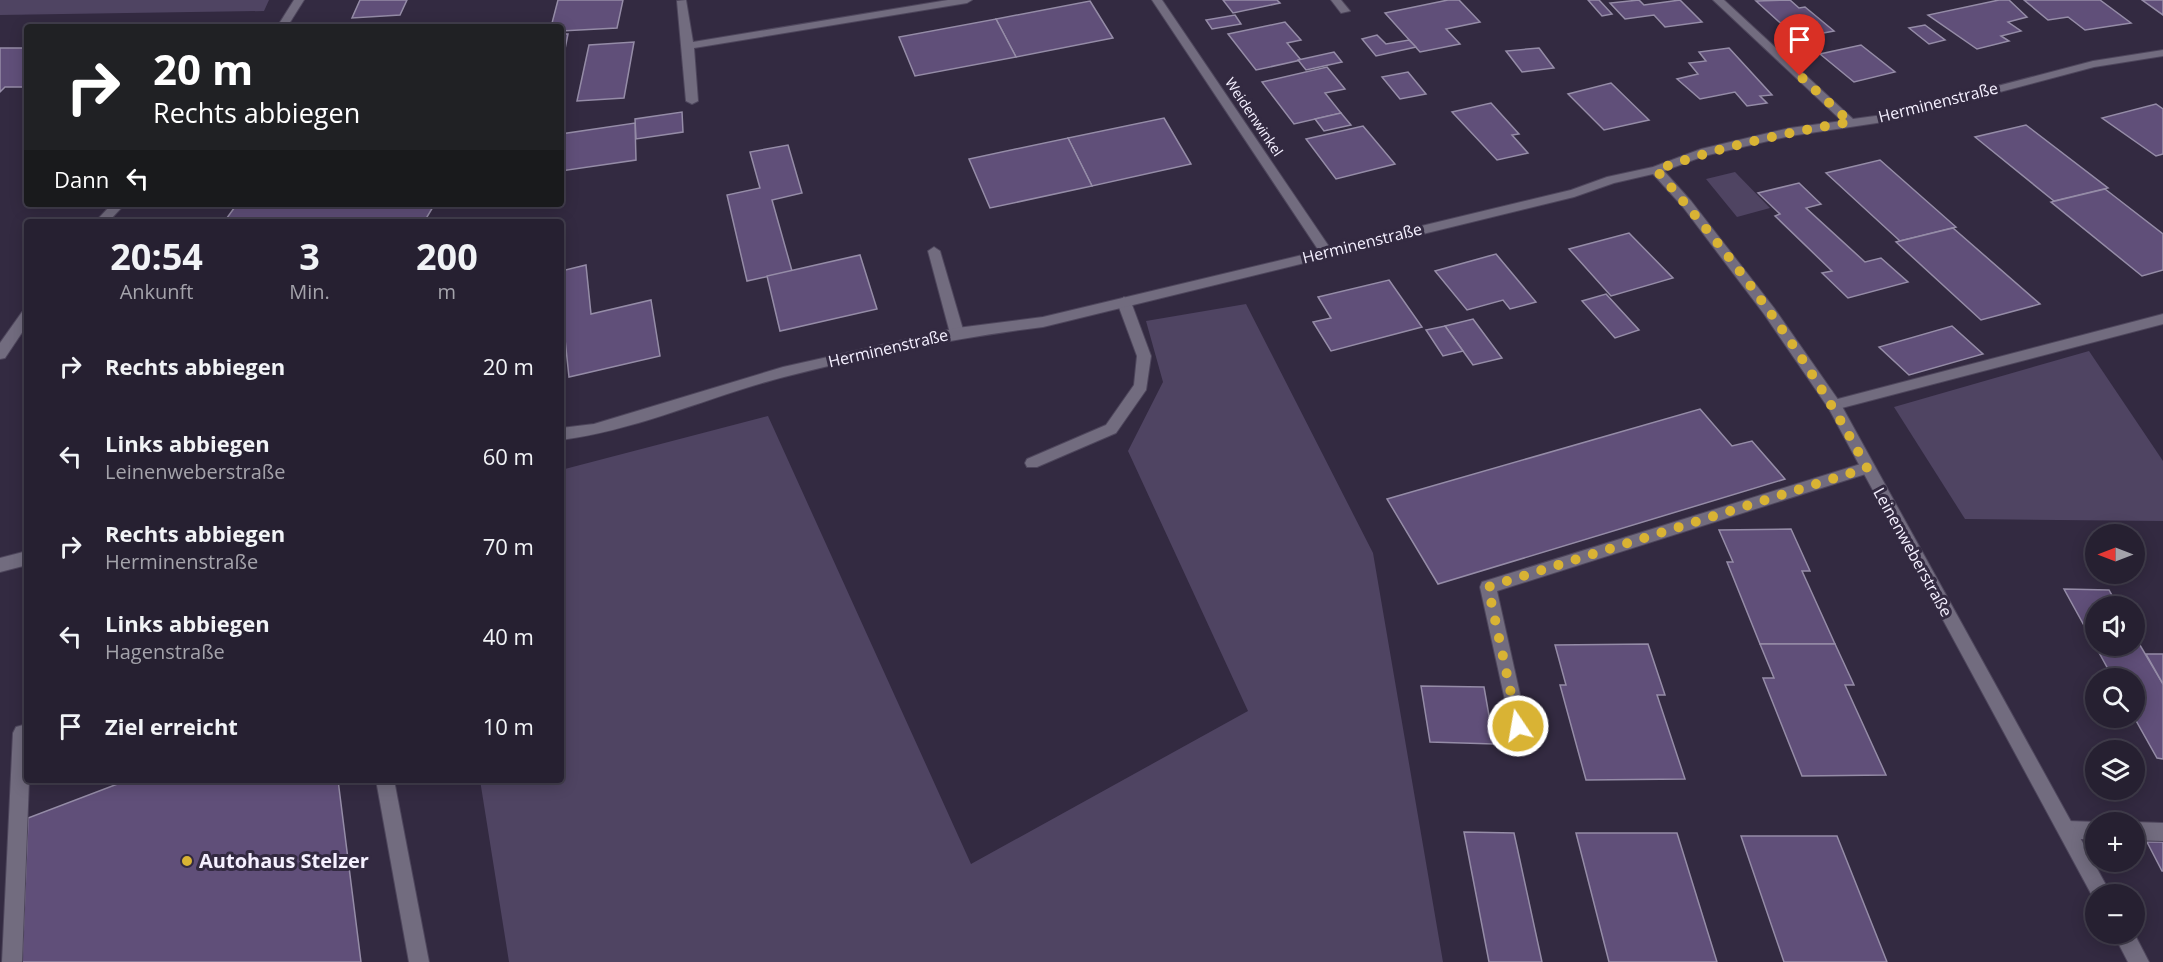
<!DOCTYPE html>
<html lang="de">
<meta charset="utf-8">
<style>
:root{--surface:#262031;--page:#2e2839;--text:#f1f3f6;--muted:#a4a3ab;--line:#423e4d}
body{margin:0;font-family:"Open Sans",sans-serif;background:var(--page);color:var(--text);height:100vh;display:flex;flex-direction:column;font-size:22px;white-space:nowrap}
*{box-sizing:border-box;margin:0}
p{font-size:20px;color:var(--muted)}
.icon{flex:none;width:33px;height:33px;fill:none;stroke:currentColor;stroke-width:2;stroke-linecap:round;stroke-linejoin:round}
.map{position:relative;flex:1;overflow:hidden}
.panel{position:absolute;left:24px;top:219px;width:540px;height:564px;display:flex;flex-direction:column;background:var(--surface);border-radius:6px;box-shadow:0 3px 15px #0003,0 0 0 2px var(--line)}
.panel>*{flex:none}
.banner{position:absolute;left:24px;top:24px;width:540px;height:183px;border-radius:6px;box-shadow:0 3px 15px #0003,0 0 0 2px var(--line);background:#202124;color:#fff;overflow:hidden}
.needle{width:39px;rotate:270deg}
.tools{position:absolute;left:2085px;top:524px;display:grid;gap:12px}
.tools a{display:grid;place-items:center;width:60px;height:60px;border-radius:50%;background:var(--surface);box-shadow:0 3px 15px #0003,0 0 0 2px var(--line);font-size:30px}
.pin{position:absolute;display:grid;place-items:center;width:51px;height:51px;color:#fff;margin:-62px -26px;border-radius:50% 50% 50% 0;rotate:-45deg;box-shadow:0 0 6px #0007}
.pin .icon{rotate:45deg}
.me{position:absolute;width:66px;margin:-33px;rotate:348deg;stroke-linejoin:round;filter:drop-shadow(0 0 4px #0008)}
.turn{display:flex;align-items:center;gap:21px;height:126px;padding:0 30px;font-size:27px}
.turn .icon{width:78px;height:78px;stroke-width:2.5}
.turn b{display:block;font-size:42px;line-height:51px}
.then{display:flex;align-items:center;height:57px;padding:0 30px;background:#0003;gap:12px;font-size:22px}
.eta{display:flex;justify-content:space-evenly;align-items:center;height:102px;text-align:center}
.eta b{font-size:36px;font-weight:700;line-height:42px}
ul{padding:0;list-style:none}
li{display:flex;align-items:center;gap:18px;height:90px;padding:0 30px}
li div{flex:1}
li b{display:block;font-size:22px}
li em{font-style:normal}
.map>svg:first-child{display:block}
.green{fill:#4f4462}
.building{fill:#604f79;stroke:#958ca7;stroke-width:1.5}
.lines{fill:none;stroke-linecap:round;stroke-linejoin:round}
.lane-casing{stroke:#4e465c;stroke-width:2}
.street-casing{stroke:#4e465c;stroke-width:2}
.lane{fill:#726c7f;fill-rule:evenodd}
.street{fill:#726c7f;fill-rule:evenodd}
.route{stroke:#d9b334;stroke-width:10;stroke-dasharray:0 18}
.poi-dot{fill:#d9b334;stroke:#332a41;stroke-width:2}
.labels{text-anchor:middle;stroke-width:6;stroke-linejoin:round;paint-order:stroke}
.far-street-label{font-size:14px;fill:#f5f0ff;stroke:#332a41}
.street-label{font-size:16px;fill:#f5f0ff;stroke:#332a41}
.near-poi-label{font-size:20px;font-weight:bold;fill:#f5f0ff;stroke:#332a41;text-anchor:start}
</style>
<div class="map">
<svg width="2163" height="962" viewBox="0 0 2163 962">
<rect width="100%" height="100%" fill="#332a41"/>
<g class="green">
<path d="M0,0H269L264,11L0,15Z"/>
<path d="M1735,172L1770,208L1737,217L1706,179Z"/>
<path d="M1246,304L1373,553L1443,962H509L480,780H561V470L768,416L971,864L1248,711L1128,451L1163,382L1146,321Z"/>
<path d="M2089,351L2163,461V521L1965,519L1894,407Z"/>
</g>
<g class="building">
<path d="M360,0H407L400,15L352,18Z"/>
<path d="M558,0H623L617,28L561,31V27H551Z"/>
<path d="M1223,0H1277L1280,3L1233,13Z"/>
<path d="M1448,0H1459L1480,22L1446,29L1460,44L1420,52L1385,13Z"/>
<path d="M1588,0H1599L1612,14L1602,16Z"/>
<path d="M1639,0L1644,5L1680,0L1702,22L1665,27L1654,15L1625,19L1610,3Z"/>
<path d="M1790,0L1799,8L1805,7L1834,31L1797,38L1756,1Z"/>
<path d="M1999,0H2009L2027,17L2008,22L2021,31L2001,36L2009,41L1977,49L1928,15Z"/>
<path d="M2024,0H2100L2131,23L2085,30L2068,17L2048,20Z"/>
<path d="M2142,0H2163V15Z"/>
<path d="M1090,1L1113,38L1016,57L996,19Z"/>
<path d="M1235,15L1241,24L1212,29L1206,20Z"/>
<path d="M996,19L1016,57L915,76L899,37Z"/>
<path d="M1285,22L1301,40L1287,43L1301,60L1256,70L1228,34Z"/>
<path d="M1925,25L1945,40L1929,44L1909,28Z"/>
<path d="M561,34H568L563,59H561Z"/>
<path d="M1377,35L1386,44L1409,40L1416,47L1376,56L1362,39Z"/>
<path d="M634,42L624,98L577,101L589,45Z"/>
<path d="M1861,45L1895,72L1854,82L1820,54Z"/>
<path d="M0,48H27V87H5L0,92Z"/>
<path d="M1539,48L1554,68L1522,72L1506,51Z"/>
<path d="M1729,48L1772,95L1760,96L1767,103L1747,106L1735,92L1700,99L1677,79L1698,74L1689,63L1706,61L1699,52Z"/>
<path d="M1334,52L1342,62L1306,70L1298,60Z"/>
<path d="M1327,67L1345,89L1325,93L1341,113L1294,124L1262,82Z"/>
<path d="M1408,72L1426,94L1400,99L1382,77Z"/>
<path d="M1611,83L1649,120L1604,130L1568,94Z"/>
<path d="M1491,103L1519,134L1512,135L1528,153L1497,160L1452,112Z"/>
<path d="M2156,104L2163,109V154L2156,156L2102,118Z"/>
<path d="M682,112L683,132L636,139L635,119Z"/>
<path d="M1341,113L1351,125L1324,131L1315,119Z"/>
<path d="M1164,118L1191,164L1092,186L1068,138Z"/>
<path d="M635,123L636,160L561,171V134Z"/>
<path d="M2026,125L2108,188L2054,201L1975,137Z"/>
<path d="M1363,126L1395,164L1336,179L1306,139Z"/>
<path d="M1068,138L1092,186L990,208L969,159Z"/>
<path d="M788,145L802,193L772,200L792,271L747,281L727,195L760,188L750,152Z"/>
<path d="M1880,160L1956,227L1900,241L1826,173Z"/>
<path d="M1799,183L1821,204L1806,208L1865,262L1881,258L1908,282L1848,298L1822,273L1832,271L1775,216L1780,214L1758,193Z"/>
<path d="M2105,189L2163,234V270L2142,276L2051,202Z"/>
<path d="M237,204H360L433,207L424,222H224Z"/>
<path d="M1953,228L2040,304L1981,320L1896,242Z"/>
<path d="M1629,233L1673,278L1611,296L1569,249Z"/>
<path d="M1496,254L1536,302L1510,309L1503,300L1467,310L1435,271Z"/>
<path d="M860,255L877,309L780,331L767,276Z"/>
<path d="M586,265L591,314L651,300L660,356L569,377L563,320H561V271Z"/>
<path d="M1389,280L1422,327L1331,351L1313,322L1331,318L1318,297Z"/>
<path d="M1606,294L1639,330L1615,338L1582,301Z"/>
<path d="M1473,319L1502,358L1473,365L1445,326Z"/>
<path d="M1445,326L1463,351L1443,356L1426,330Z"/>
<path d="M1952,326L1983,354L1909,375L1879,347Z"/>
<path d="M1700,409L1732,446L1752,441L1785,479L1438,584L1387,499Z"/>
<path d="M1791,529L1810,571H1802L1835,644H1760L1727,562H1733L1719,530Z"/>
<path d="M2064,589L2109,590L2118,606H2096V645H2134V635L2163,684V759L2157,758L2134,717V678H2113Z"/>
<path d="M1648,644L1665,695H1657L1685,779L1586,780L1560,685H1566L1555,645Z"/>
<path d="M1760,644H1835L1854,685H1845L1886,775L1802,776L1763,678H1774Z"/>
<path d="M2146,654H2163V684Z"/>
<path d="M1421,686L1484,687L1494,744L1430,742Z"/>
<path d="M128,780H338L361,962H22L28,818Z"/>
<path d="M1464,832L1514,833L1542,962H1489Z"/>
<path d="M1576,833H1677L1717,962H1609Z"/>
<path d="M1741,836H1837L1887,962H1784Z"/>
<path d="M2147,842H2163V871H2162Z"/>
</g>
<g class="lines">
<defs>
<g id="lane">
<path d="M934,247L940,251L964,333L957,338L950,333L928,251Z"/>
<path d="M1124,297L1131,302L1151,356L1146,390L1116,433L1037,467H1027L1025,463L1027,459L1106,425L1134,385L1137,356L1117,302Z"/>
<path d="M2163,314V324L1834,410L1827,405L1834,400Z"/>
<path d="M1867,462L1872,464L1874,468L1872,472L1497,591L1527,726L1524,732L1518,734L1512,732L1480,587L1482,582Z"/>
<path d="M27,724V780H29L22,962H2L13,733L16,727Z"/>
<path d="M376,780H394L429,962H409Z"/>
<path d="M2067,821L2098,822H2096V839H2067L2061,836L2058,830L2061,824Z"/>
<path d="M2134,822L2163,823V841L2134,840Z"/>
</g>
<g id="street">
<path d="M294,0H304L287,27H277Z"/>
<path d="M686,0L693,42L948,0H972L967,3L694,48L698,101L692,104L686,101L677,1Z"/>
<path d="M1152,0H1162L1330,248L1571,190L1607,177L1653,167L1701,149L1790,128L1842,121L1713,0H1724L1853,119L1890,114L2093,61L2163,50V56L2094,67L1890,121L1790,136L1704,156L1664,171L1691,201L1774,308L1839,401L2111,894H2096L2095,901L1829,409L1764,314L1683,207L1653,174L1614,183L1574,197L1043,327C956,338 869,355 784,377C710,396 638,430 561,440V428L594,424L783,367L957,328L1043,317L1319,251Z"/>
<path d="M1331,0H1341L1350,11L1341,13Z"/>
<path d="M112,204H125L108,222H95Z"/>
<path d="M27,310V325L5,358L0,359V343L22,312Z"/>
<path d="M27,551V565L0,572V558Z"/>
<path d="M2113,933H2134L2149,962H2128Z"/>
</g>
</defs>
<use href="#lane" class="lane-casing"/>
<use href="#street" class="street-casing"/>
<use href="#lane" class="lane"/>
<use href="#street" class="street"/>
</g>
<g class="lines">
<path class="route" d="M1518,726L1488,587L1867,468C1810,361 1737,261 1656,170C1719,147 1784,133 1850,122L1800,76"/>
</g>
<circle class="poi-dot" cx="187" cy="861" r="6"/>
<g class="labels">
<g class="far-street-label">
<text transform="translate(1254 117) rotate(56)" y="5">Weidenwinkel</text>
</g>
<g class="street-label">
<text transform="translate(1938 102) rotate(-14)" y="6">Herminenstraße</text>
<text transform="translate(1362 243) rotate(-14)" y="6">Herminenstraße</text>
<text transform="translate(888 348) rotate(-13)" y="6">Herminenstraße</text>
<text transform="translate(1913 552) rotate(61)" y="6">Leinenweberstraße</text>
</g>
<g class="near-poi-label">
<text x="199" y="868">Autohaus Stelzer</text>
</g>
</g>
</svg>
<div class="tools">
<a><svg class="needle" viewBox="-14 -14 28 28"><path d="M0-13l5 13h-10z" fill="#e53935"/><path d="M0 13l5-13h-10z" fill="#a4a3ab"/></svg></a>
<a><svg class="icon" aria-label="sound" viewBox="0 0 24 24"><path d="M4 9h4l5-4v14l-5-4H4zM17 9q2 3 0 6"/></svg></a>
<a><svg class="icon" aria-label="search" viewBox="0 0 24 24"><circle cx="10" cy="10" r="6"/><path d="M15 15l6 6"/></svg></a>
<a><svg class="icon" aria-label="layers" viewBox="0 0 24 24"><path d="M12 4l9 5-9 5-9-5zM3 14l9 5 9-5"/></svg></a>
<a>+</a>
<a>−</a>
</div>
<div class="pin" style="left:1800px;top:76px;background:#d93025"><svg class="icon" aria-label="arrive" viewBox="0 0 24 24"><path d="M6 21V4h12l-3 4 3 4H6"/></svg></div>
<svg class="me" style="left:1518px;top:726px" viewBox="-20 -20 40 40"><circle r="17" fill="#d9b334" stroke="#fff" stroke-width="3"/><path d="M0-11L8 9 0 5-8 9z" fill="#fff"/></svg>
<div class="banner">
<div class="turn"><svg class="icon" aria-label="right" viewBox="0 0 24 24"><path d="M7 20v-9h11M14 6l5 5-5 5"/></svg><div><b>20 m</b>Rechts abbiegen</div></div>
<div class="then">Dann<svg class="icon" aria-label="left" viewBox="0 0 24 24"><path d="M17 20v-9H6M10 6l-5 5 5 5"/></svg></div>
</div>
<section class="panel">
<div class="eta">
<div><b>20:54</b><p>Ankunft</p></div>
<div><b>3</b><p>Min.</p></div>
<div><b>200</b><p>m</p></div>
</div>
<ul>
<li><svg class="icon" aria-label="right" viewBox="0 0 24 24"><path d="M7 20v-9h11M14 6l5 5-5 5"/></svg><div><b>Rechts abbiegen</b></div><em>20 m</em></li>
<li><svg class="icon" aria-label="left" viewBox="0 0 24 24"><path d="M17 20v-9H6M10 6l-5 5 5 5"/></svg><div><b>Links abbiegen</b><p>Leinenweberstraße</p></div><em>60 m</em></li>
<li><svg class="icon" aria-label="right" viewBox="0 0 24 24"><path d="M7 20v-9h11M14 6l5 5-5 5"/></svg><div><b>Rechts abbiegen</b><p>Herminenstraße</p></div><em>70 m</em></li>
<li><svg class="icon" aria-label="left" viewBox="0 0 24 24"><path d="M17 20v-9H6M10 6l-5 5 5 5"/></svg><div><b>Links abbiegen</b><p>Hagenstraße</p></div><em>40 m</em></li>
<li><svg class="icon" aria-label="arrive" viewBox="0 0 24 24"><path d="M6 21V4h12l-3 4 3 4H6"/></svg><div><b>Ziel erreicht</b></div><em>10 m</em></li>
</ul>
</section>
</div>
